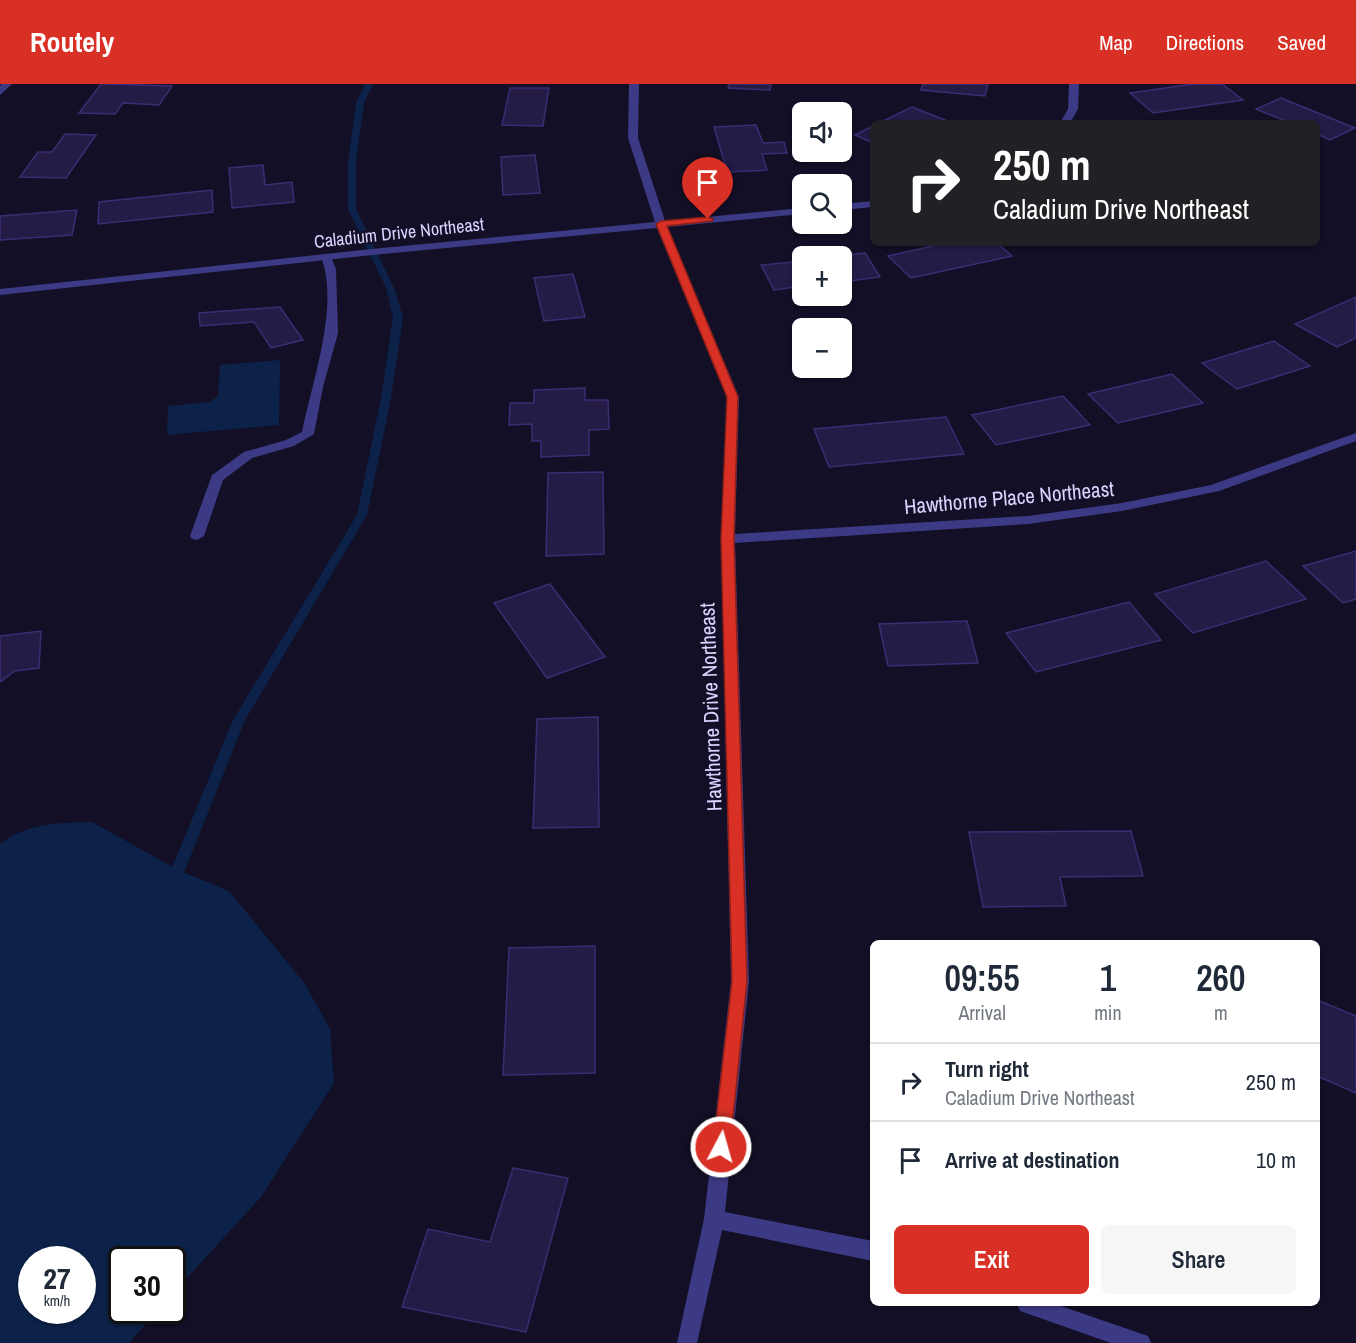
<!DOCTYPE html>
<meta charset="utf-8">
<style>
:root{--surface:#fff;--page:#f6f6f7;--text:#1f2937;--muted:#747a83;--line:#e0e1e3;--accent:#d93025}
body{margin:0;font-family:"Archivo Narrow",sans-serif;background:var(--page);color:var(--text);height:100vh;display:flex;flex-direction:column;font-size:22px;white-space:nowrap}
*{box-sizing:border-box;margin:0}
p{font-size:20px;color:var(--muted)}
.icon{flex:none;width:33px;height:33px;fill:none;stroke:currentColor;stroke-width:2;stroke-linecap:round;stroke-linejoin:round}
.map{position:relative;flex:1;overflow:hidden}
.details{position:absolute;left:870px;top:856px;width:450px;height:366px;display:flex;flex-direction:column;background:var(--surface);border-radius:9px;box-shadow:0 2px 4px #0004}
.details>*{flex:none}
.banner{position:absolute;left:870px;top:36px;width:450px;height:126px;border-radius:9px;box-shadow:0 2px 4px #0004;background:#202124;color:#fff;overflow:hidden}
.fabs{position:absolute;left:792px;top:18px;display:grid;gap:12px}
.fabs a{display:grid;place-items:center;width:60px;height:60px;border-radius:9px;background:var(--surface);box-shadow:0 2px 4px #0004;font-size:30px}
.speed{position:absolute;left:18px;top:1162px;display:flex;gap:12px;font-size:30px;font-weight:700;text-align:center}
.speed>*{display:grid;place-content:center;width:78px;height:78px;border-radius:50%;background:var(--surface);box-shadow:0 2px 4px #0004;line-height:1}
.speed small{font-size:15px;font-weight:400}
.speed .limit{border:3px solid #111;border-radius:9px;background:#fff;color:#111}
.pin{position:absolute;display:grid;place-items:center;width:51px;height:51px;color:#fff;margin:-62px -26px;border-radius:50% 50% 50% 0;rotate:-45deg;box-shadow:0 0 6px #0007}
.pin .icon{rotate:45deg}
.me{position:absolute;width:66px;margin:-33px;rotate:6deg;stroke-linejoin:round;filter:drop-shadow(0 0 4px #0008)}
.turn{display:flex;align-items:center;gap:21px;height:126px;padding:0 24px;font-size:27px}
.turn .icon{width:78px;height:78px;stroke-width:2.5}
.turn b{display:block;font-size:42px;line-height:51px}
.eta{display:flex;justify-content:space-evenly;align-items:center;height:102px;text-align:center}
.eta b{font-size:36px;font-weight:600;line-height:42px}
.button{display:flex;gap:12px;margin-top:auto;padding:12px 24px}
.button a{flex:1;height:69px;border-radius:9px;background:var(--accent);color:#fff;font-size:24px;font-weight:600;line-height:69px;text-align:center}
.button a+a{background:var(--page);color:var(--text)}
ul{padding:0;list-style:none}
li{display:flex;align-items:center;gap:18px;height:78px;padding:0 24px;border-top:2px solid var(--line)}
li div{flex:1}
li b{display:block;font-size:22px}
li em{font-style:normal}
header{display:flex;align-items:center;gap:36px;box-sizing:border-box;height:84px;padding:0 30px;background:var(--accent);color:#fff}
header strong{font-size:28px}
nav{display:flex;gap:33px;margin-inline-start:auto;font-size:21px}
.map>svg:first-child{display:block}
.water{fill:#0c2248;fill-rule:evenodd}
.lines{fill:none;stroke-linecap:round;stroke-linejoin:round}
.stream{fill:#0c2248;fill-rule:evenodd}
.building{fill:#241b47;stroke:#3b2d73;stroke-width:1.5}
.service{fill:#3d3a85;fill-rule:evenodd}
.minor{fill:#3d3a85;fill-rule:evenodd}
.route{fill:#d93025;stroke:#8d1f18;stroke-width:1.5}
.labels{text-anchor:middle;stroke-width:4.5;stroke-linejoin:round;paint-order:stroke}
.far-street-label{font-size:18px;fill:#d9d4ff;stroke:#130f26}
.street-label{font-size:21px;fill:#d9d4ff;stroke:#130f26}
</style>
<header>
<strong>Routely</strong>
<nav><a>Map</a><a>Directions</a><a>Saved</a></nav>
</header>
<div class="map">
<svg width="1356" height="1259" viewBox="0 0 1356 1259">
<rect width="100%" height="100%" fill="#130f26"/>
<g class="water">
<path d="M280,276L279,341L167,351L168,322L210,318L218,312L220,281Z"/>
<path d="M92,738L178,786L229,807L305,900L330,945L334,999L261,1113L173,1209L172,1176H122V1227H157L129,1259H0V760C26,739 60,739 92,738ZM32,1176H82V1227H32Z"/>
</g>
<g class="lines">
<path class="stream" d="M365,0H373L364,19L356,78V125L394,204L403,233L391,314L367,431L245,636L185,786L183,790H173L171,786L233,636L357,431L381,314L393,233L386,204L348,125V78L356,19Z"/>
</g>
<g class="building">
<path d="M101,0H112L172,2L159,21L123,19L115,30L79,29Z"/>
<path d="M729,0H771L770,6L728,4Z"/>
<path d="M923,0H988L985,12L921,6Z"/>
<path d="M1193,0H1222L1243,16L1153,29L1130,9Z"/>
<path d="M510,4H549L543,42L502,41Z"/>
<path d="M1281,14L1355,44L1330,56L1317,50V39H1290L1256,25Z"/>
<path d="M912,23L945,36L940,39H879Z"/>
<path d="M756,41L763,59L784,58L787,69L762,70L767,86L727,88L714,43Z"/>
<path d="M873,42V59L855,51Z"/>
<path d="M65,50L96,51L66,94L20,93L38,68H52Z"/>
<path d="M535,71L540,109L503,111L501,73Z"/>
<path d="M263,81L265,101L292,98L294,118L232,124L229,84Z"/>
<path d="M212,106L213,128L98,140L99,118Z"/>
<path d="M77,126L72,151L0,156V132Z"/>
<path d="M946,159H997L1012,172L911,194L888,172Z"/>
<path d="M865,169L880,193L842,198V172H838Z"/>
<path d="M802,177V202L774,206L761,181Z"/>
<path d="M573,190L585,233L544,237L534,194Z"/>
<path d="M1356,213V254L1337,263L1295,240Z"/>
<path d="M280,223L303,256L271,264L254,238L200,242L199,229Z"/>
<path d="M1274,257L1310,282L1237,305L1202,279Z"/>
<path d="M1172,290L1203,319L1118,339L1088,310Z"/>
<path d="M585,304V316H608L609,345L589,346V371L541,373V357H532V340L509,341L510,319H534V306Z"/>
<path d="M1063,312L1090,341L996,361L972,331Z"/>
<path d="M946,333L964,370L829,383L814,345Z"/>
<path d="M603,388L604,470L546,472L548,389Z"/>
<path d="M1356,467V515L1343,519L1303,482Z"/>
<path d="M1266,477L1306,515L1193,549L1155,510Z"/>
<path d="M550,500L605,573L547,594L494,519Z"/>
<path d="M1129,518L1161,556L1036,588L1006,549Z"/>
<path d="M967,537L978,579L888,582L879,540Z"/>
<path d="M41,547L39,584L15,587L0,598V552Z"/>
<path d="M598,633L599,743L533,744L537,635Z"/>
<path d="M1131,747L1143,792L1060,793L1066,822L983,823L969,748Z"/>
<path d="M595,862V989L503,991L509,864Z"/>
<path d="M1317,916L1356,932V1009L1317,992Z"/>
<path d="M513,1084L568,1094L526,1248L402,1223L428,1145L490,1158Z"/>
</g>
<g class="lines">
<path class="service" d="M326,170L331,173L336,185L338,249L323,303L314,350L294,362L252,374L223,396L204,452L197,456L192,455L190,452L212,391L244,368L286,356L302,348C312,298 340,221 321,173Z"/>
<g class="minor">
<path d="M2,0H12L0,11V2Z"/>
<path d="M629,0H639L638,54L665,137L802,124V130L667,143L739,313L735,450L1028,432L1122,419L1211,401L1356,349V357L1219,407L1122,427L1028,440L735,459L749,897L725,1128L873,1157V1177L722,1146L697,1259H677L704,1135L731,897L721,455L727,313L657,144L372,171L0,211V205L372,165L655,138L628,54Z"/>
<path d="M1069,0H1079L1078,25L1070,39H1060L1068,25Z"/>
<path d="M873,117V123L842,126V120Z"/>
<path d="M1017,1220H1055L1148,1252L1151,1259H1111L1020,1227Z"/>
</g>
</g>
<path class="route" d="M708,133L713,135L712,137L667,142L738,313L734,455L747,897L730,1063L727,1069L721,1071L715,1069L713,1063L732,897L721,455L727,313L656,140L661,137Z"/>
<g class="labels">
<g class="far-street-label">
<text transform="translate(399 149) rotate(-6)" y="6">Caladium Drive Northeast</text>
</g>
<g class="street-label">
<text transform="translate(1009 414) rotate(-5)" y="7">Hawthorne Place Northeast</text>
<text transform="translate(711 623) rotate(-92)" y="7">Hawthorne Drive Northeast</text>
</g>
</g>
</svg>
<div class="fabs">
<a><svg class="icon" aria-label="sound" viewBox="0 0 24 24"><path d="M4 9h4l5-4v14l-5-4H4zM17 9q2 3 0 6"/></svg></a>
<a><svg class="icon" aria-label="search" viewBox="0 0 24 24"><circle cx="10" cy="10" r="6"/><path d="M15 15l6 6"/></svg></a>
<a>+</a>
<a>−</a>
</div>
<div class="speed"><div>27<small>km/h</small></div><div class="limit">30</div></div>
<div class="pin" style="left:708px;top:135px;background:#d93025"><svg class="icon" aria-label="arrive" viewBox="0 0 24 24"><path d="M6 21V4h12l-3 4 3 4H6"/></svg></div>
<svg class="me" style="left:721px;top:1063px" viewBox="-20 -20 40 40"><circle r="17" fill="#d93025" stroke="#fff" stroke-width="3"/><path d="M0-11L8 9 0 5-8 9z" fill="#fff"/></svg>
<div class="banner">
<div class="turn"><svg class="icon" aria-label="right" viewBox="0 0 24 24"><path d="M7 20v-9h11M14 6l5 5-5 5"/></svg><div><b>250 m</b>Caladium Drive Northeast</div></div>
</div>
<section class="details">
<div class="eta">
<div><b>09:55</b><p>Arrival</p></div>
<div><b>1</b><p>min</p></div>
<div><b>260</b><p>m</p></div>
</div>
<ul>
<li><svg class="icon" aria-label="right" viewBox="0 0 24 24"><path d="M7 20v-9h11M14 6l5 5-5 5"/></svg><div><b>Turn right</b><p>Caladium Drive Northeast</p></div><em>250 m</em></li>
<li><svg class="icon" aria-label="arrive" viewBox="0 0 24 24"><path d="M6 21V4h12l-3 4 3 4H6"/></svg><div><b>Arrive at destination</b></div><em>10 m</em></li>
</ul>
<div class="button"><a>Exit</a><a>Share</a></div>
</section>
</div>
